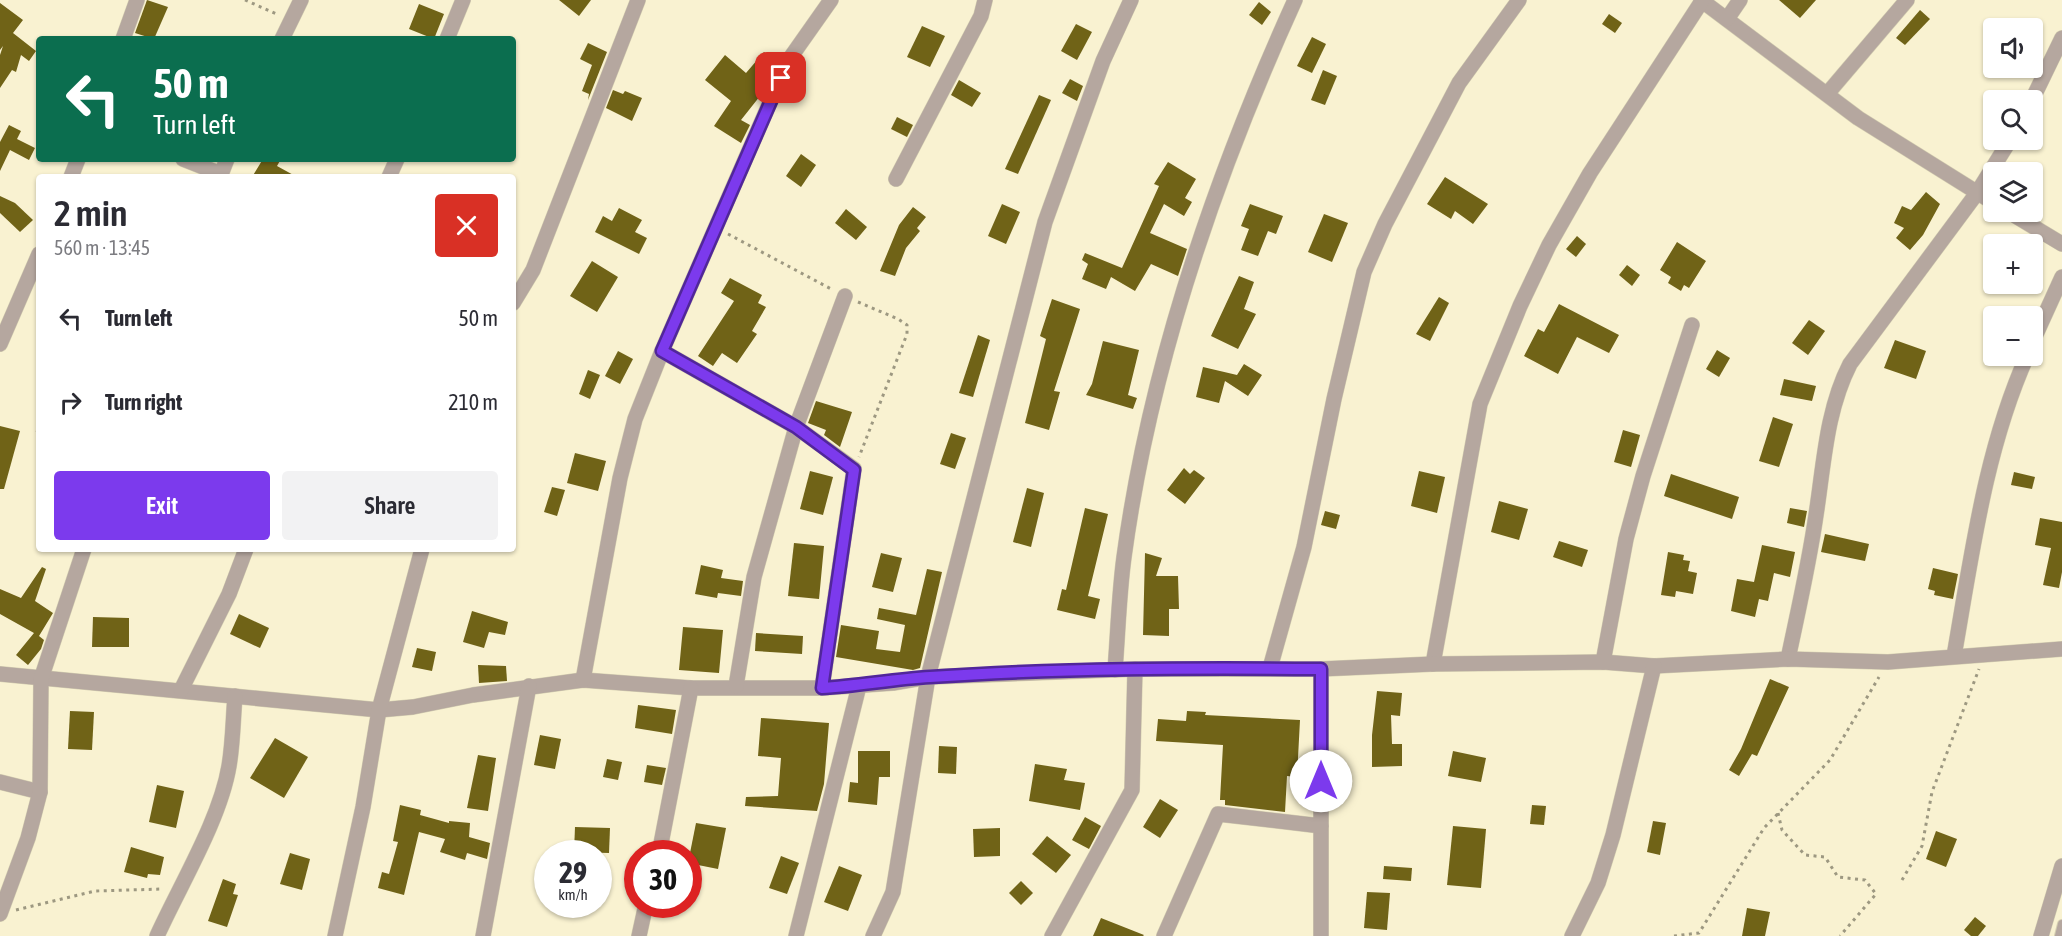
<!DOCTYPE html>
<meta charset="utf-8">
<style>
:root{--surface:#fff;--page:#f2f2f3;--text:#2b2b33;--muted:#7c7c81;--accent:#7c3aed}
body{margin:0;font-family:"Asap Condensed",sans-serif;background:var(--page);color:var(--text);height:100vh;display:flex;flex-direction:column;font-size:22px;white-space:nowrap}
*{box-sizing:border-box;margin:0}
p{font-size:20px;color:var(--muted)}
.icon{flex:none;width:33px;height:33px;fill:none;stroke:currentColor;stroke-width:2;stroke-linecap:round;stroke-linejoin:round}
.map{position:relative;flex:1;overflow:hidden}
.sheet{position:absolute;left:36px;top:174px;width:480px;height:378px;display:flex;flex-direction:column;background:var(--surface);border-radius:6px;box-shadow:0 2px 4px #0004}
.sheet>*{flex:none}
.top-card{position:absolute;left:36px;top:36px;width:480px;height:126px;border-radius:6px;box-shadow:0 2px 4px #0004;background:#0b6e4f;color:#fff;overflow:hidden}
.tools{position:absolute;left:1983px;top:18px;display:grid;gap:12px}
.tools a{display:grid;place-items:center;width:60px;height:60px;border-radius:6px;background:var(--surface);box-shadow:0 2px 4px #0004;font-size:30px}
.speed{position:absolute;left:534px;top:840px;display:flex;gap:12px;font-size:30px;font-weight:700;text-align:center}
.speed>*{display:grid;place-content:center;width:78px;height:78px;border-radius:50%;background:var(--surface);box-shadow:0 2px 4px #0004;line-height:1}
.speed small{font-size:15px;font-weight:400}
.speed .limit{border:9px solid #d22;background:#fff;color:#111}
.pin{position:absolute;display:grid;place-items:center;width:51px;height:51px;color:#fff;margin:-26px;border-radius:12px;box-shadow:0 3px 9px #0006}
.me{position:absolute;width:66px;margin:-33px;rotate:0deg;stroke-linejoin:round;filter:drop-shadow(0 0 4px #0008)}
.turn{display:flex;align-items:center;gap:21px;height:126px;padding:0 18px;font-size:27px}
.turn .icon{width:78px;height:78px;stroke-width:2.5}
.turn b{display:block;font-size:42px;line-height:51px}
.round{display:grid;place-items:center;flex:none;width:63px;height:63px;border-radius:6px;background:var(--page)}
.headline{display:flex;align-items:center;justify-content:space-between;height:102px;padding:0 18px}
h1{font-size:36px;font-weight:600;line-height:45px}
.button{display:flex;gap:12px;margin-top:auto;padding:12px 18px}
.button a{flex:1;height:69px;border-radius:6px;background:var(--accent);color:#fff;font-size:24px;font-weight:600;line-height:69px;text-align:center}
.button a+a{background:var(--page);color:var(--text)}
ul{padding:0;list-style:none}
li{display:flex;align-items:center;gap:18px;height:84px;padding:0 18px}
li div{flex:1}
li b{display:block;font-size:22px}
li em{font-style:normal}
.map>svg:first-child{display:block}
.building{fill:#706317}
.lines{fill:none;stroke-linecap:round;stroke-linejoin:round}
.lane-casing{stroke:#d4ceb1;stroke-width:10}
.street-casing{stroke:#d4ceb1;stroke-width:16}
.path{stroke:#9d9881;stroke-width:3;stroke-dasharray:3 4.5;stroke-linecap:butt}
.lane{stroke:#b5a79f;stroke-width:8}
.street{stroke:#b5a79f;stroke-width:15}
.route-casing{stroke:#51269a;stroke-width:15}
.route{stroke:#7c3aed;stroke-width:10}
</style>
<div class="map">
<svg width="2062" height="936" viewBox="0 0 2062 936">
<rect width="100%" height="100%" fill="#f9f2d1"/>
<g class="building">
<path d="M147,0L168,7L154,39L135,33Z"/>
<path d="M559,0H591L579,16Z"/>
<path d="M1779,0H1816L1800,18Z"/>
<path d="M1259,2L1271,12L1262,25L1249,15Z"/>
<path d="M0,3L23,20L13,33L36,51L29,61L21,55L16,72L12,70L0,88V55L3,46L0,50Z"/>
<path d="M419,4L444,14L434,39L409,29Z"/>
<path d="M1920,10L1930,19L1905,45L1896,38Z"/>
<path d="M1609,14L1622,23L1615,33L1602,24Z"/>
<path d="M1076,24L1092,32L1077,60L1061,51Z"/>
<path d="M922,26L945,36L930,67L907,57Z"/>
<path d="M1312,37L1326,44L1312,73L1297,66Z"/>
<path d="M588,43L607,52L588,100L589,94L582,91L592,65L580,59Z"/>
<path d="M764,52L777,63L764,91L741,120L750,125L741,143L714,126L731,101L705,80L725,55L746,73Z"/>
<path d="M1323,70L1337,76L1325,105L1311,100Z"/>
<path d="M1070,79L1083,86L1077,101L1062,93Z"/>
<path d="M959,80L981,93L972,107L951,95Z"/>
<path d="M613,90L623,94L625,91L642,98L632,121L606,108Z"/>
<path d="M1039,95L1051,100L1018,174L1005,169Z"/>
<path d="M897,117L913,125L907,137L891,129Z"/>
<path d="M9,125L21,131L17,139L35,148L29,160L10,150L0,171V142Z"/>
<path d="M801,154L816,165L801,187L786,176Z"/>
<path d="M263,159H281L277,166L297,177H252Z"/>
<path d="M1168,162L1196,179L1185,198L1192,202L1184,216L1164,204L1150,233L1187,249L1178,276L1151,264L1135,291L1111,277L1106,289L1082,279L1088,264L1082,260L1085,253L1122,268L1159,186L1154,184Z"/>
<path d="M1445,177L1488,204L1473,224L1455,211L1451,219L1427,204Z"/>
<path d="M1926,192L1940,204L1923,235L1910,250L1896,238L1904,228L1894,223L1902,206L1911,210Z"/>
<path d="M0,196L15,203L33,220L20,232L0,213Z"/>
<path d="M1002,204L1020,212L1006,244L988,236Z"/>
<path d="M1250,204L1283,216L1276,234L1268,231L1258,256L1241,250L1249,229L1241,226Z"/>
<path d="M913,207L926,217L917,228L920,231L906,248L895,276L880,271L899,225Z"/>
<path d="M619,208L642,220L635,232L647,238L639,254L595,232L603,216L612,221Z"/>
<path d="M846,209L867,227L856,240L835,223Z"/>
<path d="M1324,214L1348,223L1332,262L1308,252Z"/>
<path d="M1577,236L1586,244L1576,257L1566,249Z"/>
<path d="M1677,242L1706,261L1689,288L1684,285L1681,291L1668,283L1671,277L1660,270Z"/>
<path d="M592,261L618,277L597,312L570,296Z"/>
<path d="M1627,265L1640,275L1632,286L1619,275Z"/>
<path d="M1239,276L1254,282L1244,309L1256,314L1238,349L1211,336Z"/>
<path d="M730,278L762,295L758,303L766,307L752,331L757,334L737,363L722,353L713,366L698,356L734,301L721,293Z"/>
<path d="M1439,297L1449,303L1430,341L1416,334Z"/>
<path d="M1052,299L1080,309L1054,391L1060,392L1049,430L1025,423L1046,339L1040,336Z"/>
<path d="M1559,304L1619,335L1609,353L1577,337L1558,374L1524,356L1538,329L1544,332Z"/>
<path d="M1809,320L1825,331L1808,355L1792,343Z"/>
<path d="M978,335L990,340L973,397L959,393Z"/>
<path d="M1895,340L1926,351L1916,379L1884,368Z"/>
<path d="M1103,341L1139,350L1128,395L1137,398L1133,409L1086,395L1092,384Z"/>
<path d="M1717,350L1730,358L1719,377L1706,369Z"/>
<path d="M618,351L633,359L620,384L605,376Z"/>
<path d="M1244,364L1262,375L1248,396L1225,381L1219,403L1196,397L1203,367L1237,375Z"/>
<path d="M588,370L600,375L590,399L579,394Z"/>
<path d="M1784,379L1816,386L1812,401L1780,395Z"/>
<path d="M816,401L852,412L840,447L824,435L826,430L808,423Z"/>
<path d="M1773,417L1793,424L1779,467L1759,461Z"/>
<path d="M0,426L20,431L4,489H0Z"/>
<path d="M1623,430L1640,435L1631,467L1614,462Z"/>
<path d="M951,433L966,438L955,469L940,464Z"/>
<path d="M575,453L606,461L598,491L567,483Z"/>
<path d="M1184,468L1190,474L1194,470L1205,478L1185,504L1167,490Z"/>
<path d="M810,471L833,477L823,515L800,509Z"/>
<path d="M1419,471L1445,477L1437,513L1411,506Z"/>
<path d="M2014,472L2035,477L2032,489L2011,485Z"/>
<path d="M1671,474L1739,497L1732,519L1664,496Z"/>
<path d="M552,487L565,490L557,516L544,512Z"/>
<path d="M1027,488L1044,493L1031,547L1013,542Z"/>
<path d="M1499,501L1528,509L1519,540L1491,532Z"/>
<path d="M1085,508L1108,514L1088,596L1100,599L1095,619L1057,610L1062,589L1066,590Z"/>
<path d="M1790,508L1807,511L1804,527L1787,523Z"/>
<path d="M1325,511L1340,515L1336,529L1321,525Z"/>
<path d="M2040,518L2062,522V572L2059,588L2043,585L2051,548L2035,545Z"/>
<path d="M1825,534L1869,544L1865,561L1821,552Z"/>
<path d="M1559,541L1588,550L1582,567L1553,557Z"/>
<path d="M794,543L824,546L819,599L788,596Z"/>
<path d="M1762,545L1795,552L1790,577L1774,573L1768,601L1759,599L1755,617L1731,611L1737,579L1754,582Z"/>
<path d="M1668,552L1684,555L1683,560L1690,561L1688,571L1697,573L1693,594L1676,591L1675,597L1661,595Z"/>
<path d="M881,553L902,558L893,592L872,587Z"/>
<path d="M1145,553L1162,558L1156,576H1178L1179,609H1169V636L1143,635Z"/>
<path d="M701,565L723,570L721,578L743,581L741,596L718,593L717,598L695,594Z"/>
<path d="M42,567L46,569L35,601L53,613L39,636L44,640L41,649L28,665L16,655L34,633L0,614V589L21,598Z"/>
<path d="M1933,568L1958,574L1953,599L1934,595L1935,591L1928,589Z"/>
<path d="M927,569L942,572L920,668L913,670L836,657L841,625L879,631L876,649L900,652L905,625L877,619L879,608L916,615Z"/>
<path d="M472,611L508,622L505,635L489,632L484,648L463,642Z"/>
<path d="M239,614L269,628L260,648L230,634Z"/>
<path d="M93,617L129,618V647H92Z"/>
<path d="M683,627L723,630L719,673L679,670Z"/>
<path d="M756,633L803,636L802,654L755,651Z"/>
<path d="M417,648L436,652L432,671L412,667Z"/>
<path d="M478,665L506,666L507,681L479,683Z"/>
<path d="M1770,679L1789,687L1757,756L1752,754L1739,776L1729,770L1741,749Z"/>
<path d="M1377,691L1402,693L1400,716L1391,715L1392,744H1402V766L1372,767V735Z"/>
<path d="M638,705L676,710L672,734L635,728Z"/>
<path d="M70,711L94,712L92,750L68,749Z"/>
<path d="M1187,711L1206,712L1205,715L1300,720L1297,777L1287,776L1285,812L1225,805V800H1220L1223,745L1156,741L1158,719L1186,721Z"/>
<path d="M761,718L829,723L824,784L817,811L745,806L746,797L778,796L781,758L758,756Z"/>
<path d="M540,735L561,739L555,769L534,765Z"/>
<path d="M275,738L308,757L284,798L250,778Z"/>
<path d="M939,746L957,747L956,774L938,773Z"/>
<path d="M858,751H890V777H879L877,805L848,802L850,782L858,783Z"/>
<path d="M1453,751L1486,758L1481,782L1448,776Z"/>
<path d="M478,755L496,758L488,811L467,808Z"/>
<path d="M607,759L622,762L618,780L603,777Z"/>
<path d="M1035,764L1067,769L1064,780L1085,783L1080,810L1029,801Z"/>
<path d="M647,765L666,768L662,785L644,782Z"/>
<path d="M157,785L184,791L176,828L149,822Z"/>
<path d="M1160,799L1178,810L1160,838L1143,827Z"/>
<path d="M400,805L421,810L420,815L449,823V821L470,823L469,837L490,843L487,859L467,853L465,860L440,852L445,839L419,832L404,895L378,888L382,872L389,874L398,842L393,841Z"/>
<path d="M1532,805L1546,806L1544,825L1530,824Z"/>
<path d="M1085,817L1101,826L1089,849L1072,840Z"/>
<path d="M1653,821L1666,823L1660,855L1647,852Z"/>
<path d="M696,823L726,828L718,869L688,863Z"/>
<path d="M1453,826L1486,829L1481,888L1447,885Z"/>
<path d="M575,827L610,828L609,853L574,852Z"/>
<path d="M1000,828V856L974,857L973,829Z"/>
<path d="M1936,831L1957,839L1946,867L1926,859Z"/>
<path d="M1047,836L1071,855L1056,873L1032,854Z"/>
<path d="M131,847L164,857L160,875L148,874L147,878L124,872Z"/>
<path d="M290,853L310,859L302,890L280,884Z"/>
<path d="M781,856L799,863L787,894L769,888Z"/>
<path d="M839,866L862,875L848,911L824,902Z"/>
<path d="M1384,866L1412,868L1411,881L1383,879Z"/>
<path d="M223,879L236,884L233,894L238,895L227,927L208,921Z"/>
<path d="M1021,881L1033,893L1021,905L1009,893Z"/>
<path d="M1367,892L1390,893L1387,930L1364,928Z"/>
<path d="M1747,908L1770,912L1765,936H1742Z"/>
<path d="M1975,917L1986,926L1978,936H1971L1964,930Z"/>
<path d="M1101,918L1144,935L1143,936H1093Z"/>
</g>
<g class="lines">
<defs>
<path id="lane" d="M2059,936L2062,924"/>
<g id="street">
<path d="M1701,0L1858,118L1994,203"/>
<path d="M1727,19L1740,0"/>
<path d="M123,39L137,0"/>
<path d="M282,39L301,0"/>
<path d="M447,39L463,0"/>
<path d="M1827,94L1907,0"/>
<path d="M2032,100L2062,38"/>
<path d="M183,159L221,174"/>
<path d="M71,177L78,159"/>
<path d="M220,177L227,159"/>
<path d="M389,177L397,159"/>
<path d="M896,179L981,16L985,0"/>
<path d="M2009,212L2062,244"/>
<path d="M513,303L533,270L638,0"/>
<path d="M2032,343L2062,277"/>
<path d="M0,344L39,254"/>
<path d="M662,351L796,427L854,469L822,688"/>
<path d="M1954,656C1972,554 1985,450 2027,356"/>
<path d="M1788,659C1798,611 1809,564 1816,515C1824,464 1826,411 1850,364L1977,193L2010,140"/>
<path d="M1603,662L1626,539L1643,476L1692,325"/>
<path d="M1433,664L1480,404L1520,306L1549,245L1590,173L1702,1"/>
<path d="M1270,668L1304,547L1334,399L1364,272L1385,224L1459,83L1519,0"/>
<path d="M1115,670C1118,632 1119,594 1124,557C1150,365 1215,176 1295,0"/>
<path d="M0,674L379,710L413,707L473,695L583,680L691,688H822L893,683L928,677L1135,669H1321L1433,664L1603,662L1654,666L1788,659L1888,662L2062,649"/>
<path d="M583,680L620,478L635,419L662,351L788,61L831,0"/>
<path d="M736,686L754,577L796,427L845,296"/>
<path d="M181,690L229,594L246,549"/>
<path d="M0,782L40,792"/>
<path d="M1321,826V936"/>
<path d="M659,854L691,688"/>
<path d="M0,914L28,838L40,792L41,679L84,549"/>
<path d="M157,936C180,885 220,820 229,766C233,743 233,719 235,696"/>
<path d="M335,936L363,807L379,710L422,549"/>
<path d="M483,936L529,686"/>
<path d="M639,936L646,904"/>
<path d="M796,936L859,686"/>
<path d="M873,936L893,892L928,677L1045,222L1103,61L1131,0"/>
<path d="M1052,936L1132,790L1135,669"/>
<path d="M1164,936L1218,814L1321,826V669"/>
<path d="M1572,936L1598,883L1613,835L1654,666"/>
<path d="M2041,936L2062,866"/>
</g>
</defs>
<use href="#lane" class="lane-casing"/>
<use href="#street" class="street-casing"/>
<g class="path">
<path d="M245,0L279,15"/>
<path d="M728,234L833,290"/>
<path d="M858,302L898,319L907,325V334L859,457"/>
<path d="M37,432L39,427"/>
<path d="M1778,813L1782,830L1805,855L1825,857L1838,877L1865,880L1876,894L1840,936"/>
<path d="M1902,880L1922,846L1932,792L1979,669"/>
<path d="M16,910L95,891L163,889"/>
<path d="M1674,936L1699,933L1764,828L1830,760L1879,677"/>
</g>
<use href="#lane" class="lane"/>
<use href="#street" class="street"/>
</g>
<g class="lines">
<defs>
<path id="route" d="M781,78L662,351L796,427L854,470L822,688C858,686 894,679 930,677C1060,668 1191,668 1321,669V781"/>
</defs>
<use href="#route" class="route-casing"/>
<use href="#route" class="route"/>
</g>
</svg>
<div class="tools">
<a><svg class="icon" aria-label="sound" viewBox="0 0 24 24"><path d="M4 9h4l5-4v14l-5-4H4zM17 9q2 3 0 6"/></svg></a>
<a><svg class="icon" aria-label="search" viewBox="0 0 24 24"><circle cx="10" cy="10" r="6"/><path d="M15 15l6 6"/></svg></a>
<a><svg class="icon" aria-label="layers" viewBox="0 0 24 24"><path d="M12 4l9 5-9 5-9-5zM3 14l9 5 9-5"/></svg></a>
<a>+</a>
<a>−</a>
</div>
<div class="speed"><div>29<small>km/h</small></div><div class="limit">30</div></div>
<div class="pin" style="left:781px;top:78px;background:#d93025"><svg class="icon" aria-label="arrive" viewBox="0 0 24 24"><path d="M6 21V4h12l-3 4 3 4H6"/></svg></div>
<svg class="me" style="left:1321px;top:781px" viewBox="-20 -20 40 40"><circle r="19" fill="#fff"/><path d="M0-13L10 11 0 6-10 11z" fill="#7c3aed"/></svg>
<div class="top-card">
<div class="turn"><svg class="icon" aria-label="left" viewBox="0 0 24 24"><path d="M17 20v-9H6M10 6l-5 5 5 5"/></svg><div><b>50 m</b>Turn left</div></div>
</div>
<section class="sheet">
<div class="headline"><div><h1>2 min</h1><p>560 m · 13:45</p></div><a class="round" style="background:#d93025;color:#fff"><svg class="icon" aria-label="close" viewBox="0 0 24 24"><path d="M6 6l12 12M18 6L6 18"/></svg></a></div>
<ul>
<li><svg class="icon" aria-label="left" viewBox="0 0 24 24"><path d="M17 20v-9H6M10 6l-5 5 5 5"/></svg><div><b>Turn left</b></div><em>50 m</em></li>
<li><svg class="icon" aria-label="right" viewBox="0 0 24 24"><path d="M7 20v-9h11M14 6l5 5-5 5"/></svg><div><b>Turn right</b></div><em>210 m</em></li>
</ul>
<div class="button"><a>Exit</a><a>Share</a></div>
</section>
</div>
